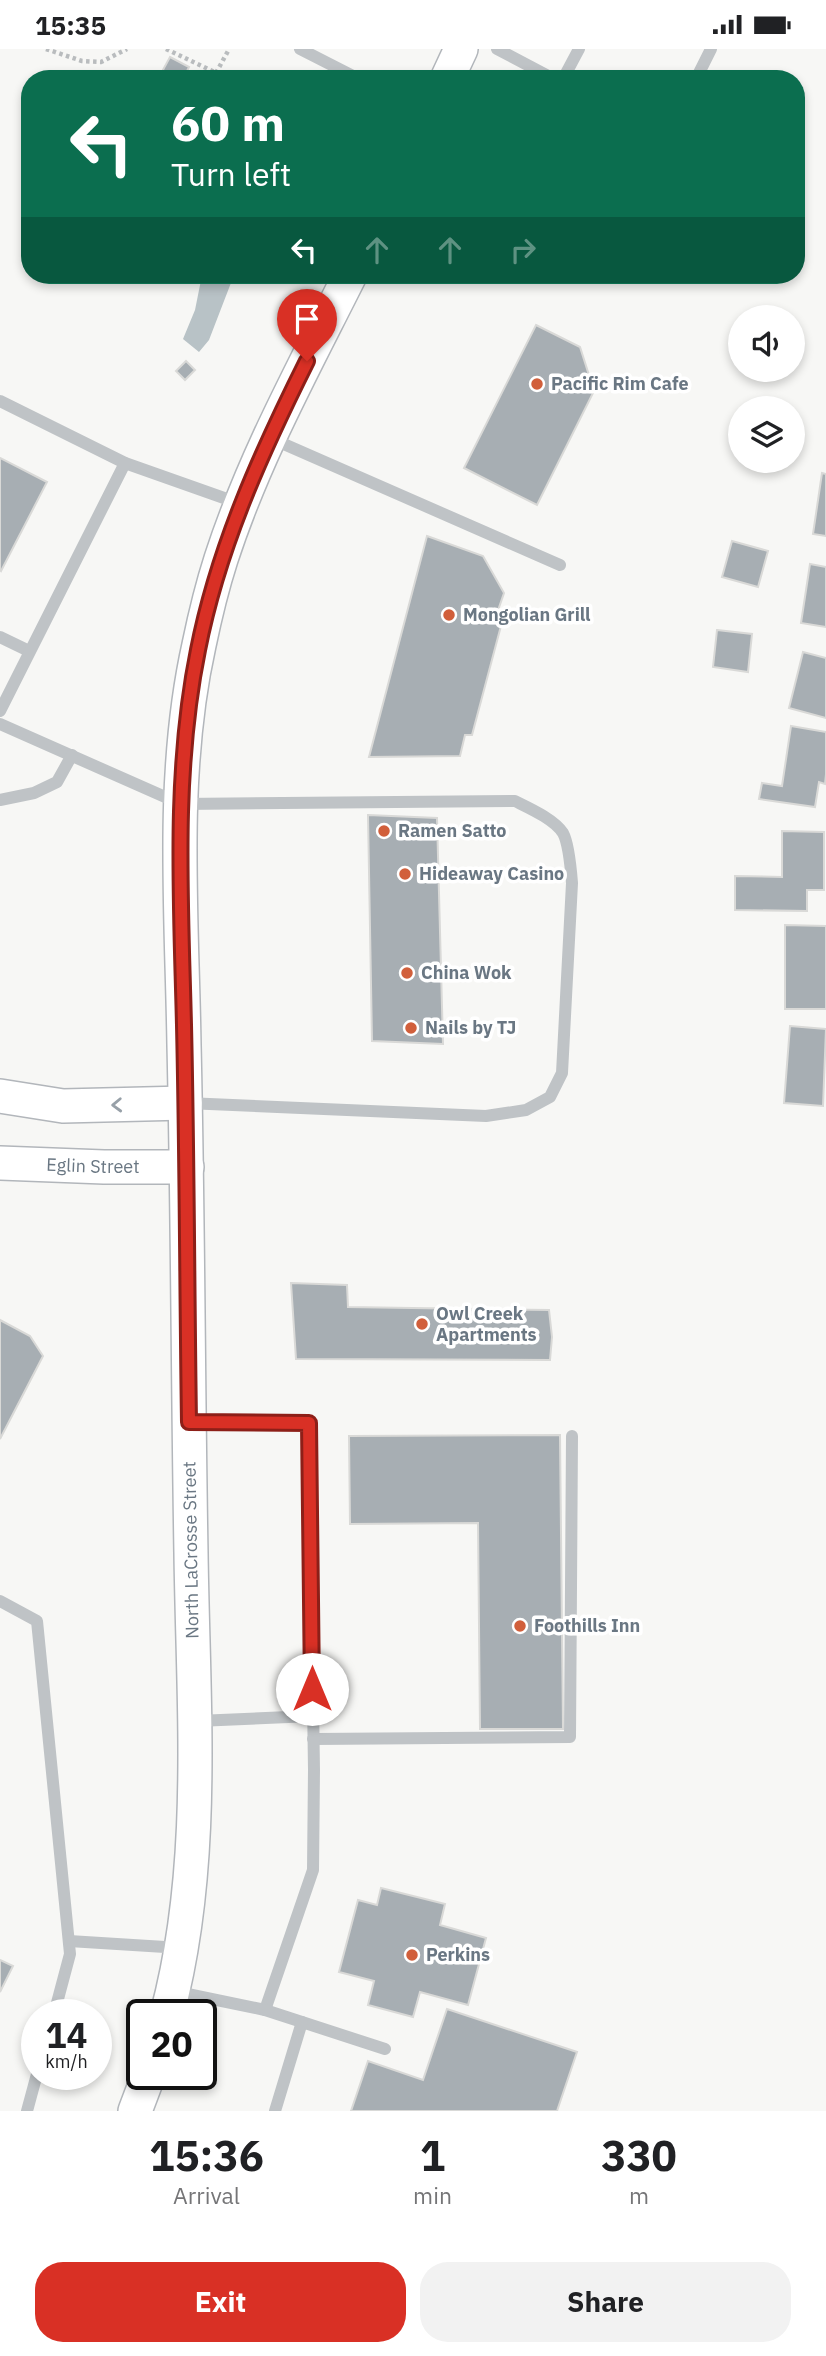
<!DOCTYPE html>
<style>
:root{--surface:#fff;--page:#f2f2f2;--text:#202124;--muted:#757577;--accent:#d93025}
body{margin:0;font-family:"IBM Plex Sans",sans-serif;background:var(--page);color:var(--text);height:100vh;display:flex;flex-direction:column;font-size:26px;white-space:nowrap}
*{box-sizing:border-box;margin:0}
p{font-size:23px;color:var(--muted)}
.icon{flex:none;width:38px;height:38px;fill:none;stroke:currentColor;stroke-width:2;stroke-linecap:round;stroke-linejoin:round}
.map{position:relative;height:2062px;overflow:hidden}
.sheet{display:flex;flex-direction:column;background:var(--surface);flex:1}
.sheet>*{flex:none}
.hud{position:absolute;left:21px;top:21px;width:784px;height:214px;border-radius:28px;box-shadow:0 4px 10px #0003;background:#0b6e4f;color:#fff;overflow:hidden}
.fabs{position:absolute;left:728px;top:256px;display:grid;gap:14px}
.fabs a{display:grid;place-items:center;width:77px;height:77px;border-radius:50%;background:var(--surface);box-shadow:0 4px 10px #0003;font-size:35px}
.speed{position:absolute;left:21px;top:1950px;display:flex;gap:14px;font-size:35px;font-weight:700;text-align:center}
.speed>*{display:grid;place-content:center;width:91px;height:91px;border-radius:50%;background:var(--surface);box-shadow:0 4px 10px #0003;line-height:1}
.speed small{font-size:18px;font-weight:400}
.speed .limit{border:4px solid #111;border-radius:10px;background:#fff;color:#111}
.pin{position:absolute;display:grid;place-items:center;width:60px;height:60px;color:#fff;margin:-72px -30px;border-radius:50% 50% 50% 0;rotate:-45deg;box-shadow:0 0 7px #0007}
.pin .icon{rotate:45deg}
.me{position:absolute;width:77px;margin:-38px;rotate:0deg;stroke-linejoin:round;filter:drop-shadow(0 0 5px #0008)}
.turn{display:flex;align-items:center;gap:24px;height:147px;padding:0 35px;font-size:32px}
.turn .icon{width:91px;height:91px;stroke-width:2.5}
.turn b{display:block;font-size:49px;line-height:60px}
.lanes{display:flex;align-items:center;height:66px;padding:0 35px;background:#0003;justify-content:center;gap:35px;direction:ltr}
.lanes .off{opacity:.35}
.eta{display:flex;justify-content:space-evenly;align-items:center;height:119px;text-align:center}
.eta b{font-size:42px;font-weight:700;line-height:49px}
.action{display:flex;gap:14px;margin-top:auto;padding:14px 35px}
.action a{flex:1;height:80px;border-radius:28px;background:var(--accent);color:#fff;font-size:28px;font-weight:700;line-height:80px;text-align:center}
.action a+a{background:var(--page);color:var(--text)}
.status{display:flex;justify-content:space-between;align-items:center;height:49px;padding:0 35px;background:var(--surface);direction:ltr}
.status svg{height:19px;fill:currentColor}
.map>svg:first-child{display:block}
.water{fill:#b8c2c6}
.building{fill:#a7aeb3;stroke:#d9d9d7;stroke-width:2}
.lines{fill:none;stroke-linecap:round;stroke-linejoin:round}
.secondary-casing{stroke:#b2b6bb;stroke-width:36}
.path{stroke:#b9bcbe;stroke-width:4.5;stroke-dasharray:3.5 3.5;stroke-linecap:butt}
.lane{stroke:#bfc3c6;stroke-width:12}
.secondary{stroke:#fff;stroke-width:33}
.oneway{stroke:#97a0a8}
.route-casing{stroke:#8d1f18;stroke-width:18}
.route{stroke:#d93025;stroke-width:12}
.poi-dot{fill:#d15f3b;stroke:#fff;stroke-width:2.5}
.labels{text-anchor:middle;stroke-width:7;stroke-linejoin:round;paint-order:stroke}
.poi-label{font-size:18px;font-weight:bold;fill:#6a7783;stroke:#fff;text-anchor:start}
.street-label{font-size:18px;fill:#6a7783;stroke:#fff}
</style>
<div class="status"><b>15:35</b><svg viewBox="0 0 49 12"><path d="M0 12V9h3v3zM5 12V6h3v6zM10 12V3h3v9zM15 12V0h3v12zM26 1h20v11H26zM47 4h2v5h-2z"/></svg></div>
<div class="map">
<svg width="826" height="2062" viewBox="0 0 826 2062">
<rect width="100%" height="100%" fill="#f7f7f5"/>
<path class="water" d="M202,226H234L209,291L199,303L183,290L195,261Z"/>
<g class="building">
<path d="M170,8L189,18L187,22L202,30H158Z"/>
<path d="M536,276L580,298L594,342L537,456L464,419Z"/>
<path d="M186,312L195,321L185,331L176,322Z"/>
<path d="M0,409L47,433L1,522L0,521Z"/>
<path d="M822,424L826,425V487L813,485Z"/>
<path d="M427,487L483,507L504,544L495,570L502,573L472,686H465L460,707L369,708Z"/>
<path d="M732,492L768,502L758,538L722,528Z"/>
<path d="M810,515L826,518V578L801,574Z"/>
<path d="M717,581L752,585L748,623L713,618Z"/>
<path d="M803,603L826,609V669L789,659Z"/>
<path d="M791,677L826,683V725L825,735L819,733L815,758L759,750L762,734L782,737Z"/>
<path d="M368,766L437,769L443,995L372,992Z"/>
<path d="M782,782L824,783V841H807V862L735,861V827L782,828Z"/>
<path d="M785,876L826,877V960H785Z"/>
<path d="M790,977L826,980L823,1057L784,1054Z"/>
<path d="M291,1234L347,1236L348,1258L549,1261L552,1288L550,1311L296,1310Z"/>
<path d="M0,1271L30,1287L43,1307L0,1390Z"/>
<path d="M560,1386L563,1680H480L478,1474L350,1475L349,1387Z"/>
<path d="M381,1839L445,1855L440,1876L486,1889L468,1956L420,1943L413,1968L368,1956L374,1932L339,1923L358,1851L377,1856Z"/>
<path d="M0,1911L13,1917L0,1943Z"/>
<path d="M447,1960L577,2003L557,2062H351L368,2012L423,2031Z"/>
</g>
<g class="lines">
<defs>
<g id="secondary">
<path d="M447,30L461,0"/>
<path d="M0,1047L63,1057L185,1054"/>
<path id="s1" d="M0,1114L104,1118H187"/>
<path d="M167,1965C207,1816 193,1657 191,1504C188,1335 188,1165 184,996C182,864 170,726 199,596C205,567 212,538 221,510C253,411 304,318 350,226"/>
<path d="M135,2062L149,2025"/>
</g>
</defs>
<use href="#secondary" class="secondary-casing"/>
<g class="path">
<path d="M46,0L82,12L101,13L127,0"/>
<path d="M166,0L229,30"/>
<path d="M216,24L228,2"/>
</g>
<g class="lane">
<path d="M300,0L359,30"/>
<path d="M497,0L554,30"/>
<path d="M563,30L579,0"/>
<path d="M696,30L711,0"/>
<path d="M0,352L125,414L241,455"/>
<path d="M270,389L560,516"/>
<path d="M0,588L29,602"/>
<path d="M0,662L125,414"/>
<path d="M0,675L181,755L515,752C529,759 554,770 563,784C569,795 571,821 572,834L562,1024L550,1048L526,1061L486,1067L186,1054"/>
<path d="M0,751L34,744L57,733L72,706"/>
<path d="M0,1552L37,1572L70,1905L54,1965"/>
<path d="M197,1672L312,1667"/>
<path d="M313,1690L570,1688L572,1387"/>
<path d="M69,1892L181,1899"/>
<path d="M173,1942L265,1961L313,1821L314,1721L309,1374L189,1373"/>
<path d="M265,1961L385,2000"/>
<path d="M27,2062L37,2025"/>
<path d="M275,2062L302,1973"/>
</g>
<use href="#secondary" class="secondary"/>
</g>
<defs><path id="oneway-chevron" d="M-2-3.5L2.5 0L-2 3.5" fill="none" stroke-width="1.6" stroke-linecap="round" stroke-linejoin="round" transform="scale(1.75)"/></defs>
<use class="oneway" href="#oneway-chevron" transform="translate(117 1056) rotate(178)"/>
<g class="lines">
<defs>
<path id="route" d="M307,312C261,404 218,499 198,601C173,724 181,851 184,976C187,1108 187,1240 189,1373L309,1374L312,1640"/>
</defs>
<use href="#route" class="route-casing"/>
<use href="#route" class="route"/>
</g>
<g class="poi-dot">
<circle cx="537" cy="335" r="7"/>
<circle cx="449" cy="566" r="7"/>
<circle cx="384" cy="782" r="7"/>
<circle cx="405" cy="825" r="7"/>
<circle cx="407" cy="924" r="7"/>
<circle cx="411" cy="979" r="7"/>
<circle cx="422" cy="1275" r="7"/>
<circle cx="520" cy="1577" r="7"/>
<circle cx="412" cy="1906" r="7"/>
</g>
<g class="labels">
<g class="poi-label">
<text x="551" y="341">Pacific Rim Cafe</text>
<text x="463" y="572">Mongolian Grill</text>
<text x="398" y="788">Ramen Satto</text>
<text x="419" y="831">Hideaway Casino</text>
<text x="421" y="930">China Wok</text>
<text x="425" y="985">Nails by TJ</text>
<text x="436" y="1271">Owl Creek<tspan x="436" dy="21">Apartments</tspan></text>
<text x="534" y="1583">Foothills Inn</text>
<text x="426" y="1912">Perkins</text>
</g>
<g class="street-label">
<text dy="6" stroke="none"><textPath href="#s1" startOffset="93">Eglin Street</textPath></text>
<text transform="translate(191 1501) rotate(-91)" y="6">North LaCrosse Street</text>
</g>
</g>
</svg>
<div class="fabs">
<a><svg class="icon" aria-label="sound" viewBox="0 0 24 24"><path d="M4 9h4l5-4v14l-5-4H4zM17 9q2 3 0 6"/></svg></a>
<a><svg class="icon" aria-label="layers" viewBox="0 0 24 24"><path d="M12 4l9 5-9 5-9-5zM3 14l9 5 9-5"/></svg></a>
</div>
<div class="speed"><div>14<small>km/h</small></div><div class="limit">20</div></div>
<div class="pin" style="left:307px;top:312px;background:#d93025"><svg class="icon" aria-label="arrive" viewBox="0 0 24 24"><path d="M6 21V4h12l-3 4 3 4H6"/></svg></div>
<svg class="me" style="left:312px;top:1640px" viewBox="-20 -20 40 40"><circle r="19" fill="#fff"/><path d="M0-13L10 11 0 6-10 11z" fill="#d93025"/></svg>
<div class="hud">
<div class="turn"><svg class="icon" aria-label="left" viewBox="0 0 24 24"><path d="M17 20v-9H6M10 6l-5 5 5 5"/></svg><div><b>60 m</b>Turn left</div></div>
<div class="lanes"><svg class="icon" aria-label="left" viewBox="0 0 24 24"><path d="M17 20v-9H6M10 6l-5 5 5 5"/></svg><svg class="icon off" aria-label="ahead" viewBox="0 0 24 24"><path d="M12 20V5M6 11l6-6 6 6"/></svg><svg class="icon off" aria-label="ahead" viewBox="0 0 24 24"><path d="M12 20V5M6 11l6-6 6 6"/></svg><svg class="icon off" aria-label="right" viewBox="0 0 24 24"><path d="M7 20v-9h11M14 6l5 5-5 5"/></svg></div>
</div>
</div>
<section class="sheet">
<div class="eta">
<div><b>15:36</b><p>Arrival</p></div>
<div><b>1</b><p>min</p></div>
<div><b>330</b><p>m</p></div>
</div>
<div class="action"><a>Exit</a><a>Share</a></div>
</section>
